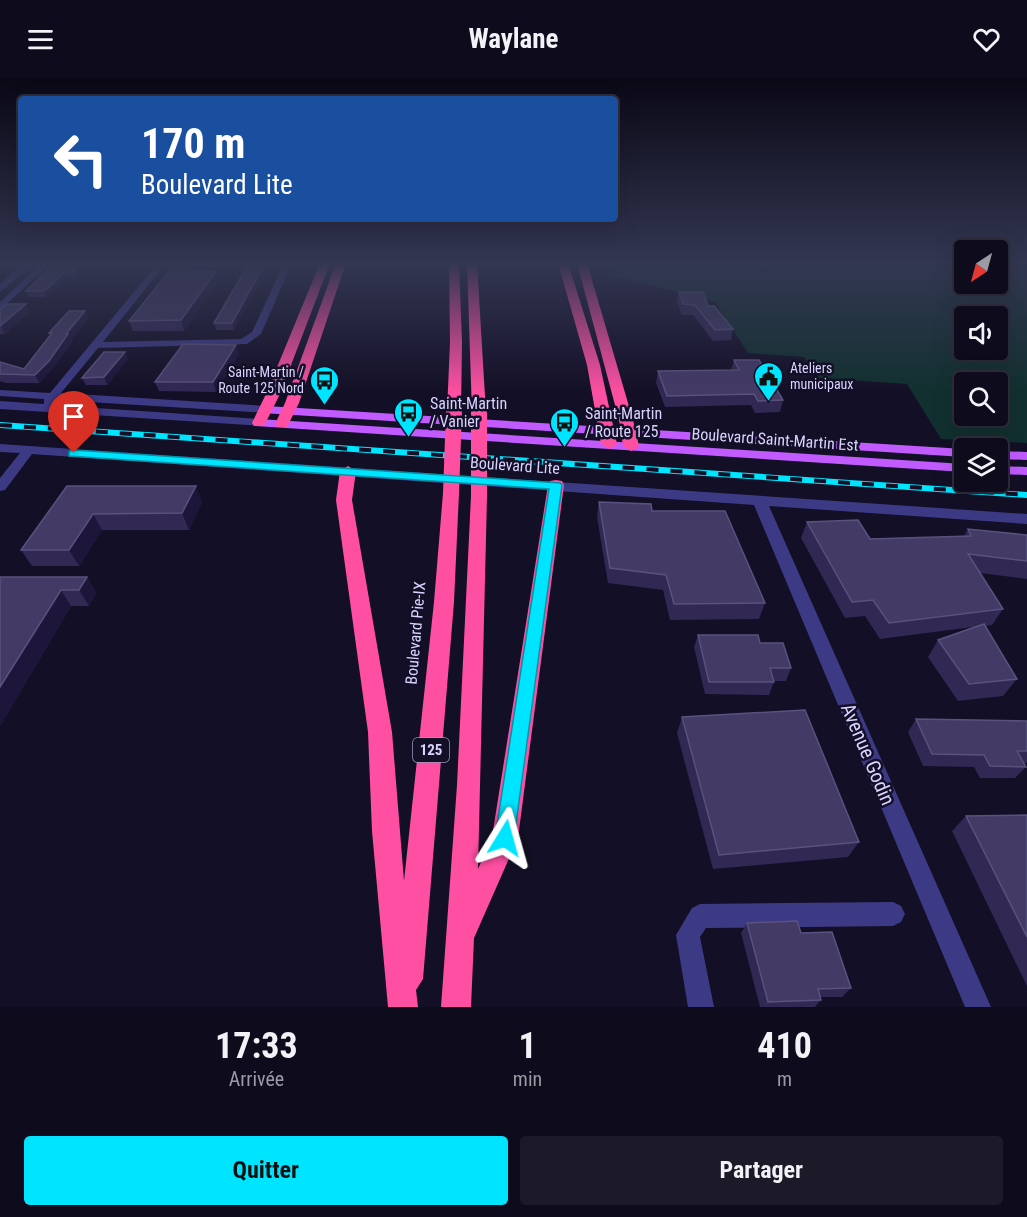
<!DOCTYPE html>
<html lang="fr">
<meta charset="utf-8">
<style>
:root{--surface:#0e0b1c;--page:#1c1929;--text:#f1f3f6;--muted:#9b9ba3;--line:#2e2b3b;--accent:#00e5ff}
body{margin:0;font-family:"Roboto Condensed",sans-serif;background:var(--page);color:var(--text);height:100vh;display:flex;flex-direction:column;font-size:22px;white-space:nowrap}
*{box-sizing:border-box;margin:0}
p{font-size:20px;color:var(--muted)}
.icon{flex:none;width:33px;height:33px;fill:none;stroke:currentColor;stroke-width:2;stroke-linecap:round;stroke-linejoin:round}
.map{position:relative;height:929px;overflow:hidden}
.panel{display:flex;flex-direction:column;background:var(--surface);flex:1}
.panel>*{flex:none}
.guide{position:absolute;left:18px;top:18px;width:600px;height:126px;border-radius:6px;box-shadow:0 6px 24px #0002,0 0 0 2px var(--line);background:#1a4fa0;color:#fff;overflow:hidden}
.needle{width:39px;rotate:216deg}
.fabs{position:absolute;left:954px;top:162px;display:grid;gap:12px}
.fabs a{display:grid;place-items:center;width:54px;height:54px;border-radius:6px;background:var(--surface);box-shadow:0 6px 24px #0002,0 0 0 2px var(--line);font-size:30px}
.pin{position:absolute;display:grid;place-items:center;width:51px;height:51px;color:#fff;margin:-62px -26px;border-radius:50% 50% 50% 0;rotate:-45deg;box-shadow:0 0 6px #0007}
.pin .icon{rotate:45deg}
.me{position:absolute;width:66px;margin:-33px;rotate:8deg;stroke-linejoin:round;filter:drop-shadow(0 0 4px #0008)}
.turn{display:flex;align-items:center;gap:21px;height:126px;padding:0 24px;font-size:27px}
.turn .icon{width:78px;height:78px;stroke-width:2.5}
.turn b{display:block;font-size:42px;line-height:51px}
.eta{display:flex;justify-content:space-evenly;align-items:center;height:102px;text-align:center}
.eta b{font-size:36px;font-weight:700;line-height:42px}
.primary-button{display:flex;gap:12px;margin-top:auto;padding:12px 24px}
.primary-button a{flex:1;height:69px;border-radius:6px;background:var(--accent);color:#111;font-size:24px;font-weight:700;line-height:69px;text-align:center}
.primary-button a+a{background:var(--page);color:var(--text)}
header{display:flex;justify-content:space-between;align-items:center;height:78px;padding:0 24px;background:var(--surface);font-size:27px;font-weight:700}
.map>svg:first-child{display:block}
.green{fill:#12302f;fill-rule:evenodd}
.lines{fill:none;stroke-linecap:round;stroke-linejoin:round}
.minor{fill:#3d3a85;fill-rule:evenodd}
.major{fill:#c25bff;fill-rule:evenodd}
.highway{fill:#ff4fa3;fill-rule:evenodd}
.rail-casing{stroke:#00e5ff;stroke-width:6}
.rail{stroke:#130f26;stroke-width:4;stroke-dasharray:12;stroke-linecap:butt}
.highway-bridge{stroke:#ff4fa3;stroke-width:16}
.wall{fill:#312854}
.shaded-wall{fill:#1d163a}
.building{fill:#433a66;stroke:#5a527e;stroke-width:1.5}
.route{fill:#00e5ff;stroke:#0095a6;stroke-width:1.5}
.labels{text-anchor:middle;stroke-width:5;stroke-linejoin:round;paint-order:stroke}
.far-poi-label{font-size:14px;fill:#d9d4ff;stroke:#130f26;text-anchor:start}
.shield{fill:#130f26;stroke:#9e99be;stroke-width:1.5}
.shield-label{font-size:15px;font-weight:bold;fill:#d9d4ff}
.poi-label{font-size:16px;fill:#d9d4ff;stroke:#130f26;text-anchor:start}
.street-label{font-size:16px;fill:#d9d4ff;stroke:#130f26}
.near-street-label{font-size:20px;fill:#d9d4ff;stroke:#130f26}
</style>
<header><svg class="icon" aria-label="menu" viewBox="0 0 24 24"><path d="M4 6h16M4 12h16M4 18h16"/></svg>Waylane<svg class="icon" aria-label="heart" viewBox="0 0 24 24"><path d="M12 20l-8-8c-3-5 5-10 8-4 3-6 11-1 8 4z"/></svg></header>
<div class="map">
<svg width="1027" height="929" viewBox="0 0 1027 929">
<rect width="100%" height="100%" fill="#130f26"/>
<path class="green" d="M607,185H964V206H998V185H1027V365L941,361L907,306L819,300L804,279L748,275L715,224L611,197ZM964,238H998V272H964ZM964,304H998V338H964Z"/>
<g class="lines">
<g class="minor">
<path d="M25,185H34L0,214V206Z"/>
<path d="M42,185H51L0,232V224Z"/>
<path d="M158,185H166L103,264L241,261L252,254L284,185H292L261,256L247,266L98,270L61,315L266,328L272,332L270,335L56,322L51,327L259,341L265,345L263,348L0,331V323L44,326V321L0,318V312L50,315Z"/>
<path d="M0,366L1027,436V446L769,428L991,929H965L754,427L32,376L5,412L0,413V400L20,375L0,374Z"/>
<path d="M893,824L901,828L905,836L901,844L893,848L706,850L700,859L714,929H688L676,857L692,830L700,826Z"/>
</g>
<g class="major">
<path d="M266,328L964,371V379L262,335L260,332Z"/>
<path d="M259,341L964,386V394L255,348L253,345Z"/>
<path d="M998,373L1027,374V382L998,381Z"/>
<path d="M998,388L1027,389V397L998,396Z"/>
</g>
<g class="highway">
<path d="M320,185H330L280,316L264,348H254L252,345L266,316Z"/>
<path d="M336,185H346L299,325L287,349H277L275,346L285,325Z"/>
<path d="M449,185H459L462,264L461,333L454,337L447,333L450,264Z"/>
<path d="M467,185H477L486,335L479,339L472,335Z"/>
<path d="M558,185H568L600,287L617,366L614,369L609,371L601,366L587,287Z"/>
<path d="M577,185H587L633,342L639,368L636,371L631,373L623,368L619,342Z"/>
<path d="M348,388L356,393L352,422L392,654L404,803L434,524L443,415L445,411H457L459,415L454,524L423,901L416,912L418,929H388L372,753L368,654L336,422L340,393Z"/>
<path d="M556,402L562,403L564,407L518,760L474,860L471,929H441L457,707L471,418L473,414H485L487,418L478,791L492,759L548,407L550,403Z"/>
</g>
<defs>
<path id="rail" d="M0,347L1027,417"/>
</defs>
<use href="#rail" class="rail-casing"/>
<use href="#rail" class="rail"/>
<g class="highway-bridge">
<path d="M479,335V418"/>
<path d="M451,415L454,333"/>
</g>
</g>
<g class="wall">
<path d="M55,185H89L76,199H69L46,219H29L26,213Z"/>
<path d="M176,185H204L198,193L218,203L184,253H133L129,243Z"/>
<path d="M249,185H270L234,252H216L214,245Z"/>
<path d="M679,214L708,228L733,251L731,262L713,263L693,237H682L677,224Z"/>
<path d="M26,226L29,234L5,256H0V232Z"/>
<path d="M85,233L88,240L71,262L72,264L53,290L39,305H6L0,303V284L24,291L50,257L49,255Z"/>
<path d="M239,276L216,314L159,313L155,304Z"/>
<path d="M128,281L107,307H86L82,300Z"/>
<path d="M734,282L783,322L780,334L755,335L751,327L665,329L656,305L658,293L731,292Z"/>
<path d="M67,408L202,424L189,452H102L79,488H32L21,472Z"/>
<path d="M599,424L652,433L765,525L759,541L670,542L663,512L608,505L597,439Z"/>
<path d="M807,444L870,461L964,458L968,451L1027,457V501L980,495L1003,531L992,547L985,548L1017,601L1003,618L958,623L928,579L938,562L973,549L880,561L865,538L845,540L801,460Z"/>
<path d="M0,499H87L96,515L89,528H71L0,648Z"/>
<path d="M698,557L760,565L791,590L786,603H774V604L769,617L705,616L694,569Z"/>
<path d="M682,639L859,764L848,779L713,791L677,655Z"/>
<path d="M916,641L1027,643V685H1024L1026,689L1015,700H980L974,689L923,688L908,654Z"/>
<path d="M1027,737V908L952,753L966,738Z"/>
<path d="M747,845L801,855L851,910L842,919H820L821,922L815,929H760L741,855Z"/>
</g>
<g class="shaded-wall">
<path d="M5,185H14L0,196V189Z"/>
<path d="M81,185H89L76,199L73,193Z"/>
<path d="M194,185H204L190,203L187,193Z"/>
<path d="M265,185H270L234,252L232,245Z"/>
<path d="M67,193L69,199L46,219L44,213Z"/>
<path d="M216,193L218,203L184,253L181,242Z"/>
<path d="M26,226L29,234L5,256L1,248Z"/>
<path d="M85,233L88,240L71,262L72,264L53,290L39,305L35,297L66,256Z"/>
<path d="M236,267L239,276L216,314L213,304Z"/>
<path d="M125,274L128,281L107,307L104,299Z"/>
<path d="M196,408L202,424L189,452L182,435Z"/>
<path d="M93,436L102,452L79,488L69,472Z"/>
<path d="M87,499L96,515L89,528L79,512Z"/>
<path d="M61,512L71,528L0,648V609Z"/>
</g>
<g class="building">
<path d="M55,185H81L73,193H67L44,213H26Z"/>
<path d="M176,185H194L187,193H216L181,242L129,243Z"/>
<path d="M249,185H265L232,245H214Z"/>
<path d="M679,214H703L708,228H714L733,251L715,252L695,227L683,226Z"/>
<path d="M7,226H26L0,248V232Z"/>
<path d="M69,233H85L66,256H68L49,283L35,297L0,296V284L24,291L52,255H49Z"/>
<path d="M183,266L236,267L213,304H155Z"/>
<path d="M104,274H125L104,299L82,300Z"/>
<path d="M734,282H759L783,322L758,323L754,316L667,318L658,293L739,292Z"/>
<path d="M67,408H196L182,435L93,436L69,472H21Z"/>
<path d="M599,424L651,426L652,433H725L765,525L674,526L666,497L610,490Z"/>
<path d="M858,442L870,461L971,458L968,451L1027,457V483L968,476L1003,531L889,545L873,522L852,524L807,444Z"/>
<path d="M0,499H87L79,512H61L0,609Z"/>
<path d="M984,546L1017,601L969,606L938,562Z"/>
<path d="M698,557H758L760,565H783L791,590H770L774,604H709Z"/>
<path d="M805,632L859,764L719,777L682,639Z"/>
<path d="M916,641L1027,643V673H1017L1026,689L990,688L984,677L932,676Z"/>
<path d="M1027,737V859L966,738Z"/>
<path d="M797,843L801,855L832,854L851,910L818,911L821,922L768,924L747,845Z"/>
</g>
<linearGradient id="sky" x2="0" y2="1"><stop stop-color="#0a0815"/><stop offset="0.59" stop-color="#333752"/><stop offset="1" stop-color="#333752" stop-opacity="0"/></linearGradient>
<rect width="1027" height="315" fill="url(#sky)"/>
<path class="route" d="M74,372L560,405L562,407L514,760L512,767L505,770L498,767L495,760L549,411L69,378V373Z"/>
<defs>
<symbol id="civic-pin" viewBox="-11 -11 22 30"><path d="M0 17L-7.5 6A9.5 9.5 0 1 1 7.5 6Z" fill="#00e5ff" stroke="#130f26"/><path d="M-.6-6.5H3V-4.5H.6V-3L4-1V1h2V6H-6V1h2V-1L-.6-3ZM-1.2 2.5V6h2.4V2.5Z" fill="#111"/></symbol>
<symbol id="bus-pin" viewBox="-11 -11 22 30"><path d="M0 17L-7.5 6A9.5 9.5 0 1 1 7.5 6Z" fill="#00e5ff" stroke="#130f26"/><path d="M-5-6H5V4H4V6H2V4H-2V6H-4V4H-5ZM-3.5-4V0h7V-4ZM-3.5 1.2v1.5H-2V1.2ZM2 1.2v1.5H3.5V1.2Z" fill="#111"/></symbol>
</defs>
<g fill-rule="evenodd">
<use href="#civic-pin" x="752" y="282" width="33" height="45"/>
<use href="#bus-pin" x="308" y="286" width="33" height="45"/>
<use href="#bus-pin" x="392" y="318" width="33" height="45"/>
<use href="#bus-pin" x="548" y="328" width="33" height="45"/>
</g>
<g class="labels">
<g class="far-poi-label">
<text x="790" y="295">Ateliers<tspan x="790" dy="16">municipaux</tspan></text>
<text x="304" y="299" text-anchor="end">Saint-Martin /<tspan x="304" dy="16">Route 125 Nord</tspan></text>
</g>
<rect class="shield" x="413" y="660" width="36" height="24" rx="4.5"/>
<g class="shield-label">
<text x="431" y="677">125</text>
</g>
<g class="poi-label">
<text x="430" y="331">Saint-Martin<tspan x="430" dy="18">/ Vanier</tspan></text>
<text x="585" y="341">Saint-Martin<tspan x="585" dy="18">/ Route 125</tspan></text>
</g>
<g class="street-label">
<text transform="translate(775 361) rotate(4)" y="6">Boulevard Saint-Martin Est</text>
<text transform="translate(515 387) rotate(4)" y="6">Boulevard Lite</text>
<text transform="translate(415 555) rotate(-85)" y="6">Boulevard Pie-IX</text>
</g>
<g class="near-street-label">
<text transform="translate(868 676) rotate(67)" y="7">Avenue Godin</text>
</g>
</g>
</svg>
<div class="fabs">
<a><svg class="needle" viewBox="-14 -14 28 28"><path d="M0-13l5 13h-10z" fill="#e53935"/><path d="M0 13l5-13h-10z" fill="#9b9ba3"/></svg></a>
<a><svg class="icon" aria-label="sound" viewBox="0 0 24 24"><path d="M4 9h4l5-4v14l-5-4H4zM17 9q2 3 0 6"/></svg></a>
<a><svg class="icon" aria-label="search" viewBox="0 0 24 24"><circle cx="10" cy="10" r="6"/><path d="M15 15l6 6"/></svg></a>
<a><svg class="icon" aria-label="layers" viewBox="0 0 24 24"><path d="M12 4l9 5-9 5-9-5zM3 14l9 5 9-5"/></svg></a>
</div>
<div class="pin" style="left:74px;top:375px;background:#d93025"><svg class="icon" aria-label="arrive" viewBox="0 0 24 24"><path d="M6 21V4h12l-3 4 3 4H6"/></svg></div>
<svg class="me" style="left:505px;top:760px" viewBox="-20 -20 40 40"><path d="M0-17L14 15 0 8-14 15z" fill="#00e5ff" stroke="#fff" stroke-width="4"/></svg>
<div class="guide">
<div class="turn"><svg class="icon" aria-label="left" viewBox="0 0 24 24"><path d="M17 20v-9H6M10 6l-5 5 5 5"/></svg><div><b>170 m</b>Boulevard Lite</div></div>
</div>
</div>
<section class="panel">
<div class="eta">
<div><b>17:33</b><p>Arrivée</p></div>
<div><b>1</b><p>min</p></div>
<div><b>410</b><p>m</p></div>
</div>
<div class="primary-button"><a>Quitter</a><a>Partager</a></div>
</section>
